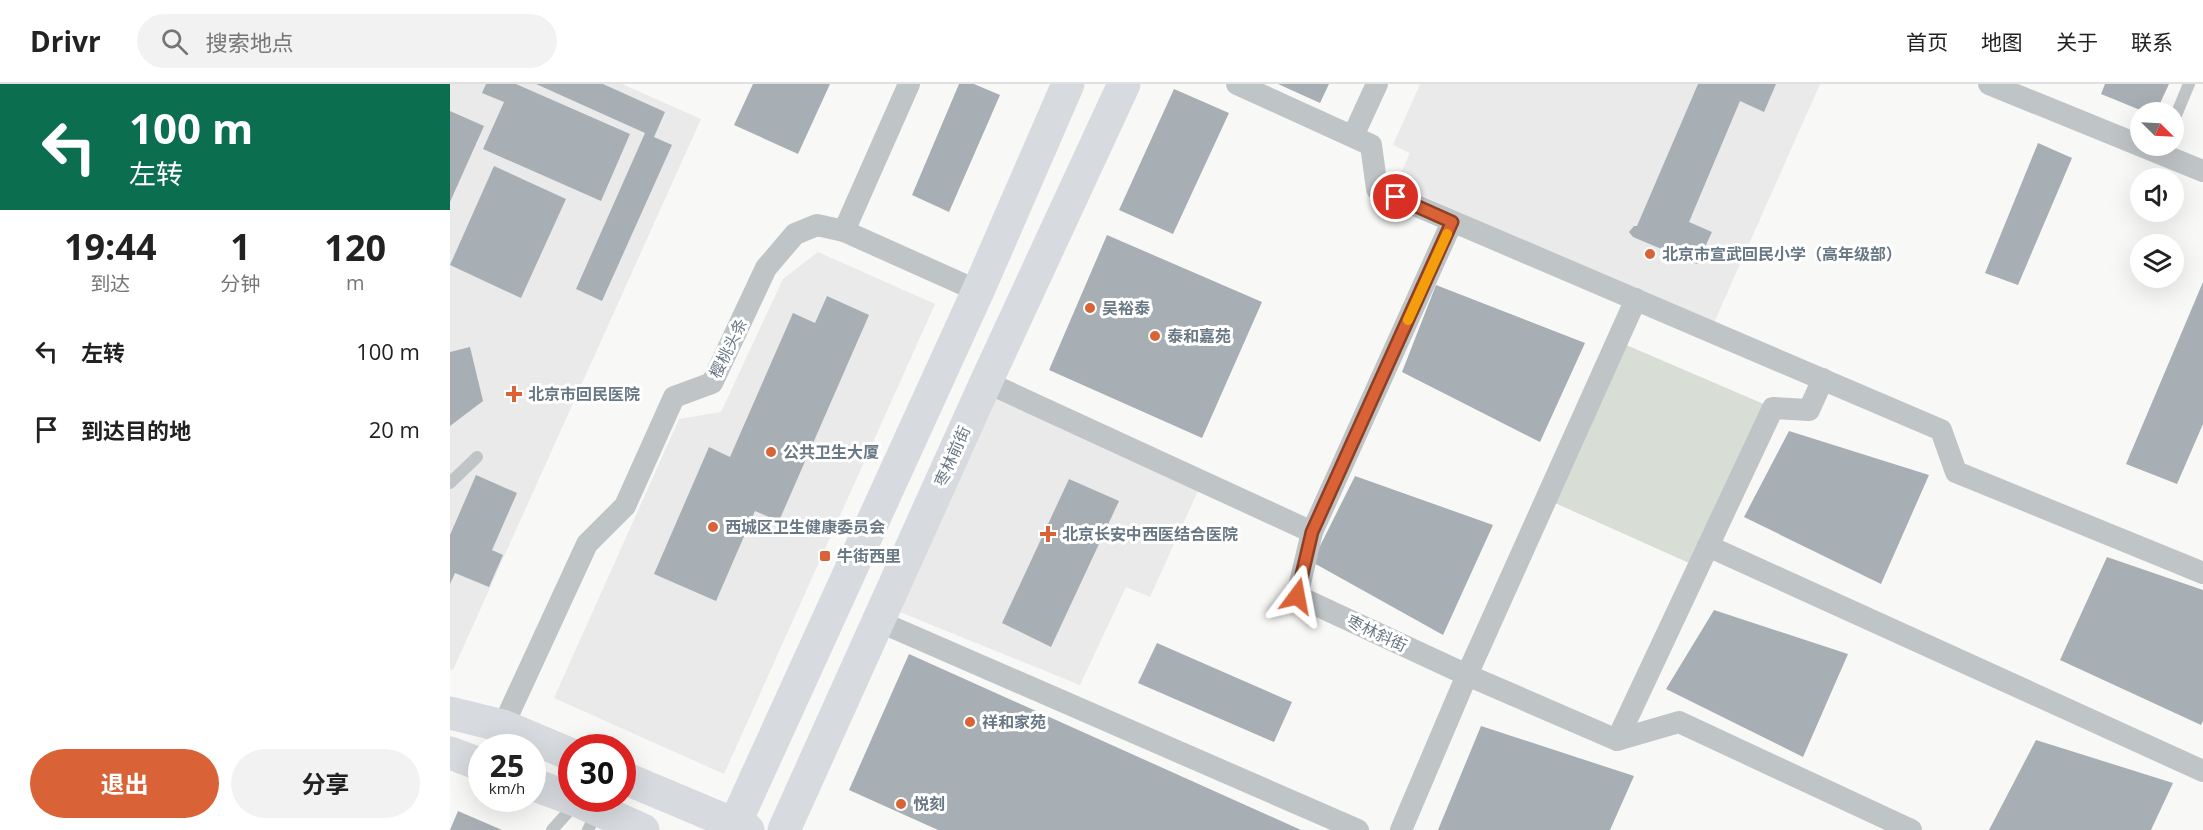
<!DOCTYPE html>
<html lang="zh">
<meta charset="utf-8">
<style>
:root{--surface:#fff;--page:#f2f2f2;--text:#222;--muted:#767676;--line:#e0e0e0;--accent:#d96236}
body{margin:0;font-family:"Open Sans","Noto Sans SC",sans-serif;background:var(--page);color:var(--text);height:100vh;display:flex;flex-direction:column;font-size:22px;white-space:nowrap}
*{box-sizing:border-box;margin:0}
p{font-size:20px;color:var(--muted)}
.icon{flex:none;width:33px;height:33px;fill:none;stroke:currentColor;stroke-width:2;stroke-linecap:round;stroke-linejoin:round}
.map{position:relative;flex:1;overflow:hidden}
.details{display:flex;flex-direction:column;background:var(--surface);width:450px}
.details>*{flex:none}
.guide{background:#0b6e4f;color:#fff;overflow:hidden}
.needle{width:39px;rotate:114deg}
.controls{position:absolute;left:1680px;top:18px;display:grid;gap:12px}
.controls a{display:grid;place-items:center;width:54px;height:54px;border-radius:50%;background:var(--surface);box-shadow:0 6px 24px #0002;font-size:30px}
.speed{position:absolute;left:18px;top:650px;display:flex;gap:12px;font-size:30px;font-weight:700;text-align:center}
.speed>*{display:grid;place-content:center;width:78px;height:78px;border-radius:50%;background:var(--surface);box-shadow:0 6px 24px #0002;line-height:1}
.speed small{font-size:15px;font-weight:400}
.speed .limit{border:9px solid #d22;background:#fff;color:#111}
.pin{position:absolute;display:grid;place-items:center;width:51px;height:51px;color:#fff;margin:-26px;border:3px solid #fff;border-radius:50%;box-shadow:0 2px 6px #0007}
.me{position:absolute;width:66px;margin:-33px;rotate:13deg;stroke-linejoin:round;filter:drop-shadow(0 0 4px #0008)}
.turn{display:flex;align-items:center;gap:21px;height:126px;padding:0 30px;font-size:27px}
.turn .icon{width:78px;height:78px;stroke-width:2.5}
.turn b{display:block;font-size:42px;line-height:51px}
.eta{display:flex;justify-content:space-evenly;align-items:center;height:102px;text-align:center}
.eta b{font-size:36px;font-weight:700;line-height:42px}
.action{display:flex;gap:12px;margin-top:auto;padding:12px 30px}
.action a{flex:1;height:69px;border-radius:36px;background:var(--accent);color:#fff;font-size:24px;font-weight:700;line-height:69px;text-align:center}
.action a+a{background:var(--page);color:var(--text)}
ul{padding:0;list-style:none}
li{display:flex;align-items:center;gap:18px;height:78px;padding:0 30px}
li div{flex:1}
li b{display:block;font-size:22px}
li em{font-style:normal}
header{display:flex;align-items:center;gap:36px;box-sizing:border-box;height:84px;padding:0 30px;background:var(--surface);border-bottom:2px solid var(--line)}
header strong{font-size:28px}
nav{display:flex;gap:33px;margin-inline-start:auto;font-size:21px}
.search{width:420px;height:54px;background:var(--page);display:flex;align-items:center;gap:15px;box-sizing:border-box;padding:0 21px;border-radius:33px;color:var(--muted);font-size:22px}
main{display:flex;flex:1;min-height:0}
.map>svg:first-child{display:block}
.built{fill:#e9eae9}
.green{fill:#d8ddd6}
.building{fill:#a7afb5}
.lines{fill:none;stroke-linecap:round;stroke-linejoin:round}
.path{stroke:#babdbf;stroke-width:4;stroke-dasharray:3 3;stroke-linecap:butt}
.lane{stroke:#bfc4c7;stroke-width:12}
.street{stroke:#bfc4c7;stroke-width:22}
.secondary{stroke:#d7dbdf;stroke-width:33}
.route-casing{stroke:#8d4023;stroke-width:15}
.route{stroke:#d96236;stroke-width:10}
.slow{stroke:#f59e0b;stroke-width:10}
.poi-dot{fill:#d96236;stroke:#fff;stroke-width:2}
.labels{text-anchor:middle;stroke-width:6;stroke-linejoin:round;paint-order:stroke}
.poi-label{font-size:16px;font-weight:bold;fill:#697885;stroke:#fff;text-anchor:start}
.street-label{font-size:16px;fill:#697885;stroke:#fff}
</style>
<header>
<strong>Drivr</strong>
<div class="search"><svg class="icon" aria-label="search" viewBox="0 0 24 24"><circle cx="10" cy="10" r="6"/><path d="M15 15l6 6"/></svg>搜索地点</div>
<nav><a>首页</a><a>地图</a><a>关于</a><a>联系</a></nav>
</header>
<main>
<section class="details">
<div class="guide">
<div class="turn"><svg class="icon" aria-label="left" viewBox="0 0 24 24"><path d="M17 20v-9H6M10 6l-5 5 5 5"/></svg><div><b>100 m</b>左转</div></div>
</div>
<div class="eta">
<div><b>19:44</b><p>到达</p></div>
<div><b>1</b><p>分钟</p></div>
<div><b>120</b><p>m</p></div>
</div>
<ul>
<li><svg class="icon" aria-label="left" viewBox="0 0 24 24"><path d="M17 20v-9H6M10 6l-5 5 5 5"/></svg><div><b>左转</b></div><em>100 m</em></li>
<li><svg class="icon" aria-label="arrive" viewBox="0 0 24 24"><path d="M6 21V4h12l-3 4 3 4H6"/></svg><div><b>到达目的地</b></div><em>20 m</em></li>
</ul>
<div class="action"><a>退出</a><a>分享</a></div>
</section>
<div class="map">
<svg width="1753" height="746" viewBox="0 0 1753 746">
<rect width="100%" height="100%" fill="#f8f9f6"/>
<g class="built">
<path d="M0,0H172L251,35L3,586L0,585Z"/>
<path d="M970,0H1370L1263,241L946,100L960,69L943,61Z"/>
<path d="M368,168L485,220L274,690L104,614L229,335L271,328L333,195Z"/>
<path d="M536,298L752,398L700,513L676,503L630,601L435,522Z"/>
</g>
<path class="green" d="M1167,257L1323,324L1248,483L1096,415Z"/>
<g class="building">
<path d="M36,0H66L180,50L151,117L33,65L54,18L32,9Z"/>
<path d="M86,0H153L215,28L204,53L222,61L152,217L126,205L195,49Z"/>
<path d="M303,0H380L348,70L284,41Z"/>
<path d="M509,0H524L550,11L499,128L462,111Z"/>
<path d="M828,0H879L870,19Z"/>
<path d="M1248,0H1326L1314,28L1290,17L1239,138L1262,148L1247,180L1183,153L1179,148L1184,142H1187Z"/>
<path d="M1655,0H1719L1706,28H1695L1651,10Z"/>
<path d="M724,5L779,29L723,150L669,126Z"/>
<path d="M0,27L34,42L0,118Z"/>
<path d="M1588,59L1622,74L1568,201L1535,189Z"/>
<path d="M44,82L116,115L71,214L0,181Z"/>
<path d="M657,151L812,218L752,354L599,286Z"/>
<path d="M1753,198V340L1727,400L1676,380Z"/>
<path d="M986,201L1135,259L1090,358L952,288Z"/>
<path d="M377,212L419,231L329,437L305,427L266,517L204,490L259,363L280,373L343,229L365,239Z"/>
<path d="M20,263L33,317L0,342V268Z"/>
<path d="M1339,347L1479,391L1431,500L1294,433Z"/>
<path d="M26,391L67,409L42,466L53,471L39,503L5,489L0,500V451Z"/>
<path d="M905,392L1043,441L993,551L862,478Z"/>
<path d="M619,395L669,417L601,563L552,539Z"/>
<path d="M1657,473L1753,506V637L1751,641L1610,576Z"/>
<path d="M1264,526L1398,570L1353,673L1216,605Z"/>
<path d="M707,559L842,618L824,658L688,599Z"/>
<path d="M459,570L851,746H488L399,706Z"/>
<path d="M1031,642L1184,692L1160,746H988Z"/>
<path d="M1586,656L1723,699L1701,746H1539Z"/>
<path d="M8,727L52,746H0Z"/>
</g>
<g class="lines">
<path class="path" d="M38,714L65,725"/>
<g class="lane">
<path d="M1724,36L1739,0"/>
<path d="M0,399L27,373"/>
<path d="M102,746L127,718"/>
<path d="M138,746L147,727"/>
</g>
<g class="street">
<path d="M787,0L921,61L927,105L1491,346L1506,388L1753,489"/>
<path d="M1539,0L1753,87"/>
<path d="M903,52L927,0"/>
<path d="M1002,138L862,448L847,512L1017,591L1186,215"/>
<path d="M394,147L528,207"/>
<path d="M536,298L862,448"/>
<path d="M1258,462L1753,687"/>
<path d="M428,537L908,746"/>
<path d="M53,642L137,460L175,422L224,313L262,299L316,184L345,150L367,141L394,147L459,0"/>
<path d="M1167,656L1323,324L1359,326L1373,295"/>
<path d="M951,746L1017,591L1167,656L1229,638L1461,746"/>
</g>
<g class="secondary">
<path d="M0,629L53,642L122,671"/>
<path d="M0,669L32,681"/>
<path d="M172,693L298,746"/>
<path d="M82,700L128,717L193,746"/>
<path d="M282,746L528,207L618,0"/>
<path d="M334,746L536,298L674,0"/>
</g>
</g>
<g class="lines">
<defs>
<path id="route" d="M847,512L862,448L1002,138L946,113"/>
</defs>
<use href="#route" class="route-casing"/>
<use href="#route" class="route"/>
<path class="slow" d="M958,236L997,150"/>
</g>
<g class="poi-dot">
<circle cx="1200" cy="170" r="6"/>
<circle cx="640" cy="224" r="6"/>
<circle cx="705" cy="252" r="6"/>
<path d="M61 301h6v6h6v6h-6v6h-6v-6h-6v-6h6z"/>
<circle cx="321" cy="368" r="6"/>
<circle cx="263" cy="443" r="6"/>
<path d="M595 441h6v6h6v6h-6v6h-6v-6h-6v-6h6z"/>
<rect x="369" y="466" width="12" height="12" rx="3"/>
<circle cx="520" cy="638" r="6"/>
<circle cx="451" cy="720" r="6"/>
</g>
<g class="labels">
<g class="poi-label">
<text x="1212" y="176">北京市宣武回民小学（高年级部）</text>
<text x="652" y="230">吴裕泰</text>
<text x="717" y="258">泰和嘉苑</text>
<text x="78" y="316">北京市回民医院</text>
<text x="333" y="374">公共卫生大厦</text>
<text x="275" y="449">西城区卫生健康委员会</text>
<text x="612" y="456">北京长安中西医结合医院</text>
<text x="387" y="478">牛街西里</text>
<text x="532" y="644">祥和家苑</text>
<text x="463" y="726">悦刻</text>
</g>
<g class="street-label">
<text transform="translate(278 264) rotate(-64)" y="6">樱桃头条</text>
<text transform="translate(502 372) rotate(-66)" y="6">枣林前街</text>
<text transform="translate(927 549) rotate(25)" y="6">枣林斜街</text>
</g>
</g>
</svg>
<div class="controls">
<a><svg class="needle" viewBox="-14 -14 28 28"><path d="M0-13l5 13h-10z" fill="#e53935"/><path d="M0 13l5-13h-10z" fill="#767676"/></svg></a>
<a><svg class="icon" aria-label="sound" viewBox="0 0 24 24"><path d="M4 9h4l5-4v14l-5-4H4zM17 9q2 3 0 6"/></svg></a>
<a><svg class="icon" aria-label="layers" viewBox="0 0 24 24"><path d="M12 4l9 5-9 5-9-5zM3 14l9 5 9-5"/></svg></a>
</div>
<div class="speed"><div>25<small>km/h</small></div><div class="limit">30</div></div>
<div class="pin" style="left:946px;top:113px;background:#d93025"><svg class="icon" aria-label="arrive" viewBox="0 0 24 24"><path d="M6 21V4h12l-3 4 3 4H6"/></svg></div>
<svg class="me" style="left:847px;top:512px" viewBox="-20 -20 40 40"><path d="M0-17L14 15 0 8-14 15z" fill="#d96236" stroke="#fff" stroke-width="4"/></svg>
</div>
</main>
